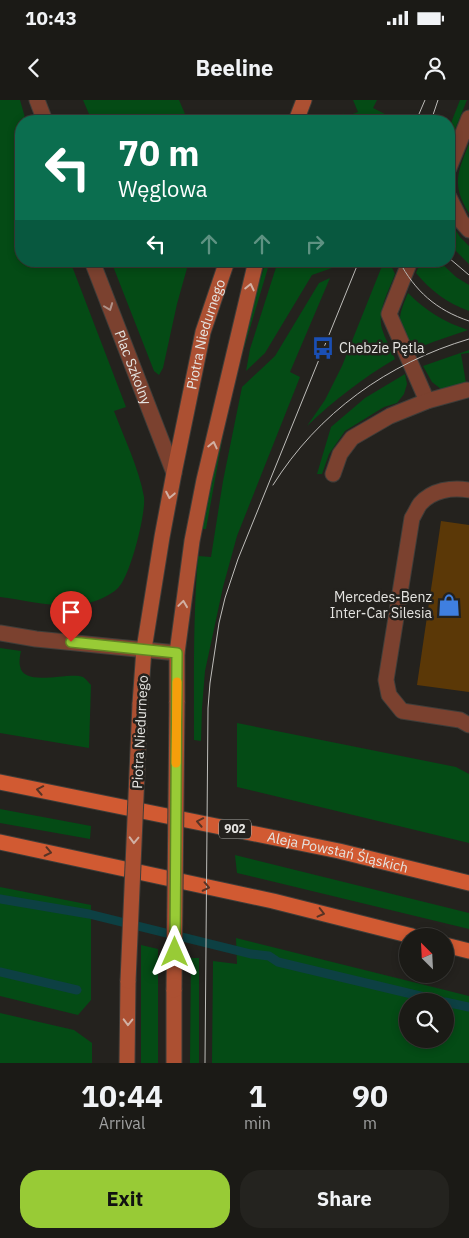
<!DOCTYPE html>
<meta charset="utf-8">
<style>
:root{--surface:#1b1a16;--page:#24231f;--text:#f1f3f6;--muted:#a0a1a1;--line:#393835;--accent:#98cb36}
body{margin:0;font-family:"IBM Plex Sans",sans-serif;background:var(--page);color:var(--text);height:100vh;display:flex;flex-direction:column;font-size:19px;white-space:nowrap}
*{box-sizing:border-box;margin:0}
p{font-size:16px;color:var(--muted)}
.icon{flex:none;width:28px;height:28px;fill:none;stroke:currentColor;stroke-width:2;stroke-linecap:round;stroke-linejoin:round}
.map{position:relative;height:963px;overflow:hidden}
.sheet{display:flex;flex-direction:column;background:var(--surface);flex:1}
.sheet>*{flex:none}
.guide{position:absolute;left:15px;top:15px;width:440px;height:152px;border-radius:20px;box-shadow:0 2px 8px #0003,0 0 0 1px var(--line);background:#0b6e4f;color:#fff;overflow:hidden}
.needle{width:32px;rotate:336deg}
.fabs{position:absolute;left:399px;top:828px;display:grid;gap:10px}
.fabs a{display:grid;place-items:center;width:55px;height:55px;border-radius:50%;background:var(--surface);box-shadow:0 2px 8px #0003,0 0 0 1px var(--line);font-size:25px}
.pin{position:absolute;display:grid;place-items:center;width:42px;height:42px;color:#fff;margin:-51px -21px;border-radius:50% 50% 50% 0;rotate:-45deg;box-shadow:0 0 5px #0007}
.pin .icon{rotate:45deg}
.me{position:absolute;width:55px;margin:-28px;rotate:0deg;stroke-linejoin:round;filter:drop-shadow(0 0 4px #0008)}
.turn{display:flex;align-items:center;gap:18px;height:105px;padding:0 20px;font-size:22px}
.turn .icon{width:65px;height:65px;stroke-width:2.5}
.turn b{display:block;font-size:35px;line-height:42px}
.lanes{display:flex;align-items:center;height:48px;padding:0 20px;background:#0003;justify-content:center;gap:25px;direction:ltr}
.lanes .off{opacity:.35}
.eta{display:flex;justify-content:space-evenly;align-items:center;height:85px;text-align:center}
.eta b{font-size:30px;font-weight:800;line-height:35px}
.button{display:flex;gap:10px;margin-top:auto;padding:10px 20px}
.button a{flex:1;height:58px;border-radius:20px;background:var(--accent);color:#111;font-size:20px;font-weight:800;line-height:58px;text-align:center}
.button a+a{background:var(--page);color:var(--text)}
.status{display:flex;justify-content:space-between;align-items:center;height:35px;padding:0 25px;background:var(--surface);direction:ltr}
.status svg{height:14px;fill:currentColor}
header{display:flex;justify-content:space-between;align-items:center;height:65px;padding:0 20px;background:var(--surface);font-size:22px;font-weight:800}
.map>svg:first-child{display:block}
.green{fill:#044b15;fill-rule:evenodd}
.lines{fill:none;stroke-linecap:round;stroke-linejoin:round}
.stream{stroke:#0d4043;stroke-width:9}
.building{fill:#5b3807}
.service-casing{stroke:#3f3d39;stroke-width:17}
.minor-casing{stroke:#3f3d39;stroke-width:17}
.secondary-casing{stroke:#3f3d39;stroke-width:17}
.primary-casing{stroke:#3f3d39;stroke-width:17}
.service{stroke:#7b412f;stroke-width:15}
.minor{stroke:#7b412f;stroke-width:15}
.secondary{stroke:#ac5032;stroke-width:15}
.primary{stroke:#d15a32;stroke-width:15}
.tram{stroke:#bebdba;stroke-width:1}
.secondary-bridge-casing{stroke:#3f3d39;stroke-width:17;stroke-linecap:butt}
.secondary-bridge{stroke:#ac5032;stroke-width:15}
.oneway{stroke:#d1b0a4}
.oneway2{stroke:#b09288}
.oneway3{stroke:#583324}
.route-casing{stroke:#638423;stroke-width:12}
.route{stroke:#98cb36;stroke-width:9}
.slow{stroke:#f59e0b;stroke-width:9}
.labels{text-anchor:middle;stroke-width:5;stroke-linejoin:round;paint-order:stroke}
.shield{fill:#24221e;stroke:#abaaa6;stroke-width:1}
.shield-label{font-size:12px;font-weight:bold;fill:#e5e4e1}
.street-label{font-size:14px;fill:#e5e4e1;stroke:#24221e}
.poi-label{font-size:14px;fill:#e5e4e1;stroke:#24221e;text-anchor:start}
</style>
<div class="status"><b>10:43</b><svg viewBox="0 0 49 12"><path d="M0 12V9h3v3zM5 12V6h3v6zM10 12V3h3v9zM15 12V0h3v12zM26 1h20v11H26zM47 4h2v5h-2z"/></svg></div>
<header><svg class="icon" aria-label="back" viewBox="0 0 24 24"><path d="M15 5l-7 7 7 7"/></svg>Beeline<svg class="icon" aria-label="person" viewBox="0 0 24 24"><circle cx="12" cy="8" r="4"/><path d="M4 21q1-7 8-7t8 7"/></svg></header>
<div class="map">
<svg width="469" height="963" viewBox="0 0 469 963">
<rect width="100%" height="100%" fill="#24221e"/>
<g class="green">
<path d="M0,0H20L26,21H21V161H70L126,307L114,311C124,338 139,368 144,397C146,414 130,477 118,488C110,496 95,502 84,504C59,509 25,500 0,497Z"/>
<path d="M83,0H179L188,21H92Z"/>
<path d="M353,0H377L373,8L385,14L382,21H340L344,13L345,17L358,12Z"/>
<path d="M460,0H467L449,44V28Z"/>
<path d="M469,44V113C451,85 458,71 469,44Z"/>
<path d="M449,120L460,137L469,146V164L449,144Z"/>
<path d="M111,161H189L177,204L163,268L159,275L154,271Z"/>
<path d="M266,161H270L231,292L206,429H201L219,333L249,216Z"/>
<path d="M278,161H338L335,167L312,175L265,253L246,271L250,249Z"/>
<path d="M384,161H389L395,174C389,191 377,210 382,229C385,239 391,249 395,259C363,278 334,300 307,326L325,300L342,266Z"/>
<path d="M421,161H439L456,177L469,185V211C447,203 431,191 416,173Z"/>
<path d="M330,178L290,272L300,277L237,436L223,487L205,571L202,608L201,641L194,640C194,578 193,517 198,456L211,457L223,381L242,287L275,256L319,183Z"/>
<path d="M408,193C426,211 444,222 468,230L433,242L413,250C399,222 395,223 408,193Z"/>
<path d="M469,250V253L461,254L466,283L441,289L432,282L423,266Z"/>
<path d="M405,274L407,284L404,294L397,303L384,307L345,331L329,354L322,374H317L331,327L365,298Z"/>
<path d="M0,548L21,551C20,555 19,562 20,566C23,588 70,571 83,577C86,579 89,583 91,585L89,648L0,633Z"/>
<path d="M237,623L456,667L469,674V743L237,687Z"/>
<path d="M0,709L91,726L90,739L0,723Z"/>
<path d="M235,755L469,813V829L237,773Z"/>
<path d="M0,787L91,805V900L78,915L0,896Z"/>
<path d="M236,838L469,896V963H212L213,861L237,864ZM408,901H445V939H408Z"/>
<path d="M141,845L158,849V963H141Z"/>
<path d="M191,858H199V963H190Z"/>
<path d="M0,913L74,930L92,943V963H0Z"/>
</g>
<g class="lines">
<g class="stream">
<path d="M0,799L89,814L251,854L269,856L278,862L441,901"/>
<path d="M0,872L77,890"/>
<path d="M445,902L469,907"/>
</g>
</g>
<path class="building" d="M441,421L469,425V592L417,585Z"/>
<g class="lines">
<defs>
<g id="service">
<path d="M449,68L469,18"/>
<path d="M449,97L461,121L469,130"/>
<path d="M410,161L389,214L427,301"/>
<path d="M333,374L340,354L352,338L390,316L427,301L467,290"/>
<path d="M469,390C452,387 432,390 420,404C417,408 415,414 412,418L386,580L389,595L402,611L460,620L469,625"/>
</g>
<g id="minor">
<path d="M37,0L45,21"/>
<path id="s1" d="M92,161L174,373"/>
<path d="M0,533L36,539L177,553"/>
</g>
<g id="secondary">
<path d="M296,21L304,0"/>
<path d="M177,602V553L192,441L204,380L256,161"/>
<path id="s2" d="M140,604L144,549L162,437L174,373L203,232L227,161"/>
<path d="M127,963L128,881"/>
<path d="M174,963V890"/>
</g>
<g id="primary">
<path id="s3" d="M0,682L339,751L469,783"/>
<path d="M0,742L273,801L412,836"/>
<path d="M445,845L469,851"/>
</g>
</defs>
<use href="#service" class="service-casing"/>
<use href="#minor" class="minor-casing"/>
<use href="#secondary" class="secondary-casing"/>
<use href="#primary" class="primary-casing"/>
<use href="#service" class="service"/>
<use href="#minor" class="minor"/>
<use href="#secondary" class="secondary"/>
<use href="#primary" class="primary"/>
<g class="tram">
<path d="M416,21L425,0"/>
<path d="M431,21L438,0"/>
<path d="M449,158L469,175"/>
<path d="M399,161C415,191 436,210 469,221"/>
<path d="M273,385C318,313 388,263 469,239"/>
<path d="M205,963L208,608L210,583L219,523L225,498L238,459L359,161"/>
</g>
<defs>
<g id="secondary-bridge">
<path d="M128,881L140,604"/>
<path d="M174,890L177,602"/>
</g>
</defs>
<use href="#secondary-bridge" class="secondary-bridge-casing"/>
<use href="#secondary-bridge" class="secondary-bridge"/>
</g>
<defs><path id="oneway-chevron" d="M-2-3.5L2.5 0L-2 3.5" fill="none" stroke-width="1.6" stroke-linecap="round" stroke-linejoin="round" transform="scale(1.25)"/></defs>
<g class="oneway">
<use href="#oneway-chevron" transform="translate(250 187) rotate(-77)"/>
<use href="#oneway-chevron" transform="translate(213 345) rotate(-77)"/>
<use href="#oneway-chevron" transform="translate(170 395) rotate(101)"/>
<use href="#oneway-chevron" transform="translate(183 504) rotate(-82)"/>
<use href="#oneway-chevron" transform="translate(134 740) rotate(92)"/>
<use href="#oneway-chevron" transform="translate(128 922) rotate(91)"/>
</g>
<use class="oneway2" href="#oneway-chevron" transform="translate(109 207) rotate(69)"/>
<g class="oneway3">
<use href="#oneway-chevron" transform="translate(40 690) rotate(-169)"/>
<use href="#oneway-chevron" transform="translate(200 722) rotate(-169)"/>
<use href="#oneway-chevron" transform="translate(48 752) rotate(12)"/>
<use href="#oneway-chevron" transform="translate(206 787) rotate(12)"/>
<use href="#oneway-chevron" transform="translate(321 813) rotate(14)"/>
</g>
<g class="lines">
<defs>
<path id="route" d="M71,542L177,553L175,852"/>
</defs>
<use href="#route" class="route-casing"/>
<use href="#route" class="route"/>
<path class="slow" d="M176,663L177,582"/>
</g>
<defs>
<symbol id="bus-bare" viewBox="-9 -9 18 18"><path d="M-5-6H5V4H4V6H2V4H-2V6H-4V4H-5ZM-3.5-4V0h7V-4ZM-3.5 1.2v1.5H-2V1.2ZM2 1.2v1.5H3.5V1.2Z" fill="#1a4fb4" stroke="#24221e" stroke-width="2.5" paint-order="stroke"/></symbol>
<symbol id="shop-bare" viewBox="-9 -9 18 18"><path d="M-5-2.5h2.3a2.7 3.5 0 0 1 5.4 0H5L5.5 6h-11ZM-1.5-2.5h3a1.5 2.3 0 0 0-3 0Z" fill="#3f7fe0" stroke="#24221e" stroke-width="2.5" paint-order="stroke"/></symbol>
</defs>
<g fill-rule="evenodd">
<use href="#bus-bare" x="307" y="232" width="32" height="32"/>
<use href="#shop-bare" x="433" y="489" width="32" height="32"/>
</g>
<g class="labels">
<rect class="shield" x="219" y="719.5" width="32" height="19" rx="4"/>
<g class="shield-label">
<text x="235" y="733">902</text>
</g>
<g class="street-label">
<text dy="5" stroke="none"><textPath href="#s2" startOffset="376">Piotra Niedurnego</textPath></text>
<text dy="5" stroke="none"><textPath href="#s1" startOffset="114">Plac Szkolny</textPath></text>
<text transform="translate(140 632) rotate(-87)" y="5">Piotra Niedurnego</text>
<text dy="5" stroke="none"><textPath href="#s3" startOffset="345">Aleja Powstań Śląskich</textPath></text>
</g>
<g class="poi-label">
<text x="339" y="253">Chebzie Pętla</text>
<text x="432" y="502" text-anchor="end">Mercedes-Benz<tspan x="432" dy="16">Inter-Car Silesia</tspan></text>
</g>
</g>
</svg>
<div class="fabs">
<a><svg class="needle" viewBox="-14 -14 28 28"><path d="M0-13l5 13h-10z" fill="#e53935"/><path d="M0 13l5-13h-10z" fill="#a0a1a1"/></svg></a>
<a><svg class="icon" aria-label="search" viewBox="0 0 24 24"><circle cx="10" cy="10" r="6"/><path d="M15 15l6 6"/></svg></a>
</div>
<div class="pin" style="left:71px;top:542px;background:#d93025"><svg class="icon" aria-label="arrive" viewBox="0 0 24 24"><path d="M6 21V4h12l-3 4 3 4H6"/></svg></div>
<svg class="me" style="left:175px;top:852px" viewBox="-20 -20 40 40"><path d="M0-17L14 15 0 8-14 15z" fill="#98cb36" stroke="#fff" stroke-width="4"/></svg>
<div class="guide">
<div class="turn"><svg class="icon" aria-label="left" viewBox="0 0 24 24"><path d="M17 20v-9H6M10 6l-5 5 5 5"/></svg><div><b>70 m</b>Węglowa</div></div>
<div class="lanes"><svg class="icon" aria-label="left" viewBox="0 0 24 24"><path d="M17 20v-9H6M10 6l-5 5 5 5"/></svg><svg class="icon off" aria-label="ahead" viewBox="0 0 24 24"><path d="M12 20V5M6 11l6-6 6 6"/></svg><svg class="icon off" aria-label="ahead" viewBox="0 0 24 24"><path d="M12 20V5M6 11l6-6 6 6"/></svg><svg class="icon off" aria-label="right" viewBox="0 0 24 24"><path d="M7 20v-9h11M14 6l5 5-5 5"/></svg></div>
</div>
</div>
<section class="sheet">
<div class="eta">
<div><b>10:44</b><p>Arrival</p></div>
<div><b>1</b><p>min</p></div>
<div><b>90</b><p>m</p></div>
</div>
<div class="button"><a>Exit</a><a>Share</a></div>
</section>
